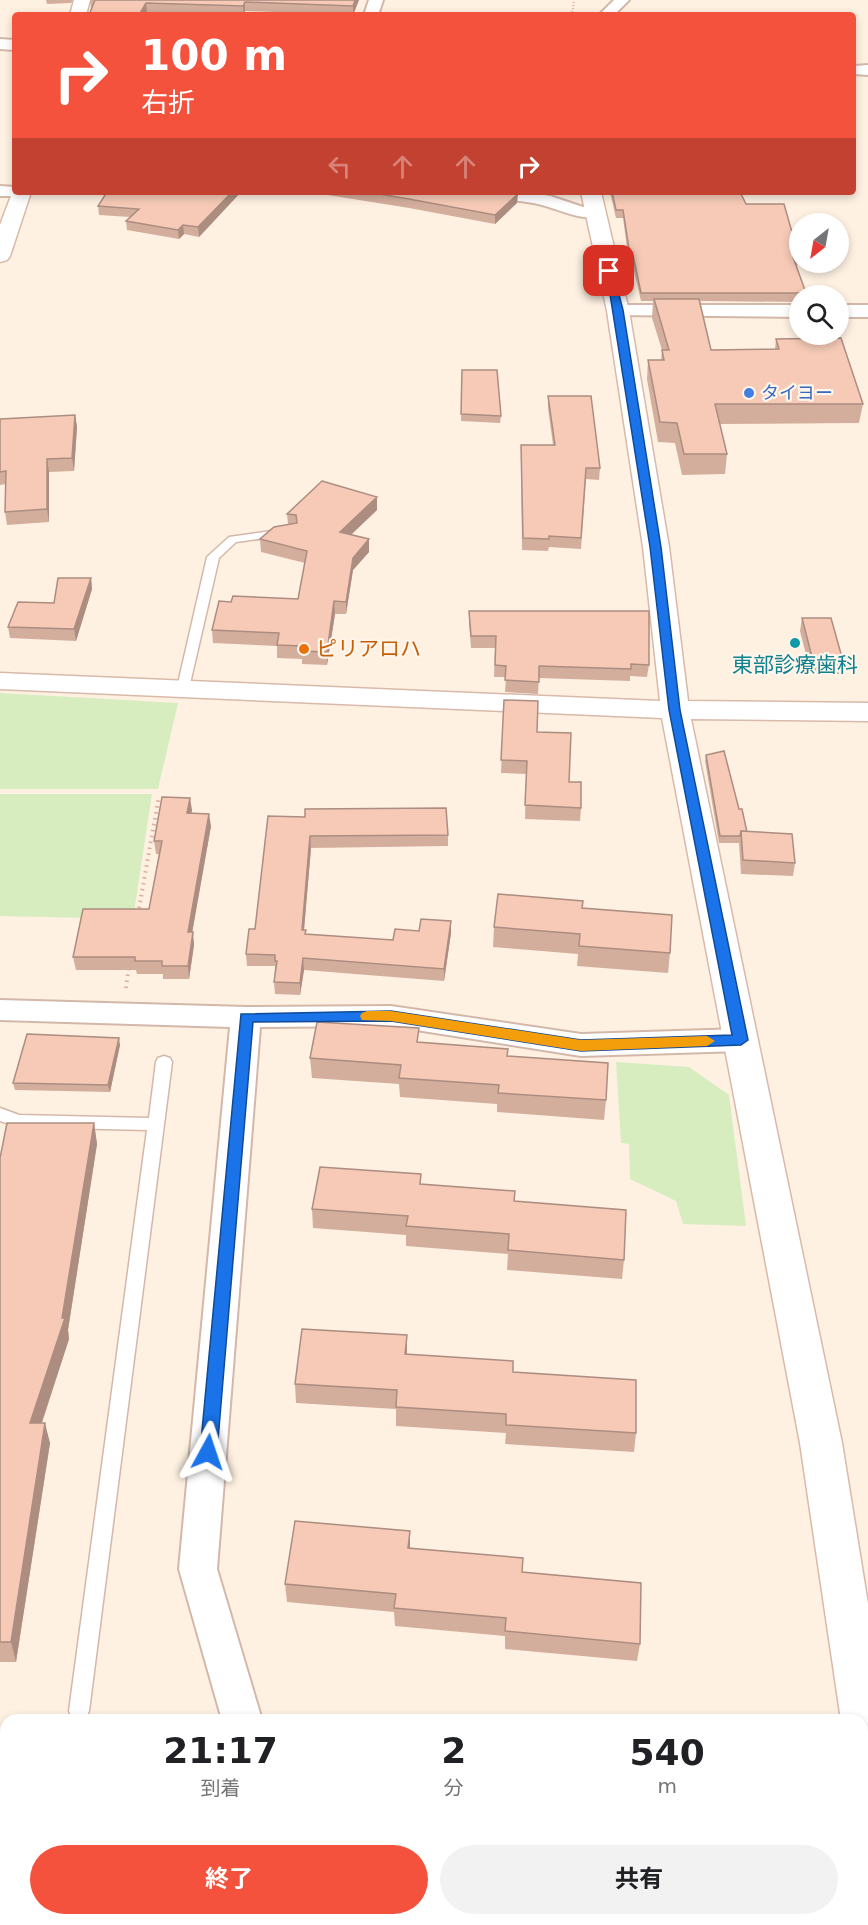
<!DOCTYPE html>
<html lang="ja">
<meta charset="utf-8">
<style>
:root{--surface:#fff;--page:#f2f2f2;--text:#202124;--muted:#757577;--accent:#f4523c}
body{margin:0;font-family:"DejaVu Sans","Noto Sans JP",sans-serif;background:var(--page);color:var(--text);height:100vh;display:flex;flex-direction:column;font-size:22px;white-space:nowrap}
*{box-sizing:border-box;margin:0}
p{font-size:20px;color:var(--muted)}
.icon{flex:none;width:33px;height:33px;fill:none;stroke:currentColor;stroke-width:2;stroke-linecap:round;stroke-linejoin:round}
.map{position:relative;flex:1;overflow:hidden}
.side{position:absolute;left:0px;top:1714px;width:868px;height:212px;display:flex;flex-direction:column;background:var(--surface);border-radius:18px 18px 0 0;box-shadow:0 3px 9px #0003}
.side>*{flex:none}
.banner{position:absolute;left:12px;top:12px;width:844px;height:183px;border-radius:6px;box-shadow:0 3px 9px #0003;background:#f4523c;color:#fff;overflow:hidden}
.needle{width:39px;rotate:211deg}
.buttons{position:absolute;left:789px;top:213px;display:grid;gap:12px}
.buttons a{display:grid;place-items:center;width:60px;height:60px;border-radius:50%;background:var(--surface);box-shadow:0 3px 9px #0003;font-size:30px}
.pin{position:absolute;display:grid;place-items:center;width:51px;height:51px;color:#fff;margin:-26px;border-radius:12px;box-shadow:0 3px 9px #0006}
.me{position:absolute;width:66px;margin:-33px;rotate:5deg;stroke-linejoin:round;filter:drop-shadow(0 0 4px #0008)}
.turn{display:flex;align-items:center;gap:21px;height:126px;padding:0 30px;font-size:27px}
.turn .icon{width:78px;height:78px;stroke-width:2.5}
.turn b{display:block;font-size:42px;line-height:51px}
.lanes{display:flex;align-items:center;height:57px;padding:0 30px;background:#0003;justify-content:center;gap:30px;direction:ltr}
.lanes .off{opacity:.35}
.eta{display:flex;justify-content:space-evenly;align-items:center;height:102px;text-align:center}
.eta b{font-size:36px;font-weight:700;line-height:42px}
.action{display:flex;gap:12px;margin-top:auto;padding:12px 30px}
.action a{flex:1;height:69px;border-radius:36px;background:var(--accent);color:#fff;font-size:24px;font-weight:700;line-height:69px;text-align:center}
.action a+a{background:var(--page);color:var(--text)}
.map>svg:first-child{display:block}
.green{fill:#d7edbf}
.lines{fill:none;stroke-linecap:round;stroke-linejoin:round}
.lane-casing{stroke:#d3b8aa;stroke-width:3}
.street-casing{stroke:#d3b8aa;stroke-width:4}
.secondary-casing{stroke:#d9b9a9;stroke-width:3}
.path-far1{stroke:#dbad9a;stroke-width:2;stroke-dasharray:1 2;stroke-linecap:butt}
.path{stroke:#dbad9a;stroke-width:4;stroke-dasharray:1.5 4.5;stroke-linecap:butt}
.lane{fill:#fff;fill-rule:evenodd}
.street{fill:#fff;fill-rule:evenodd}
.secondary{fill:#fff;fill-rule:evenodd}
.wall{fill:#d4ae9d}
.shaded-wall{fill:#ac8d80}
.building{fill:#f6cab7;stroke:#ac8d80;stroke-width:1.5}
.route{fill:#1a73e8;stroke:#114b97;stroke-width:1.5}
.slow{fill:#f59e0b}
.shop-dot{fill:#3f7fe0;stroke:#fff5eb;stroke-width:2}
.culture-dot{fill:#0f9aa8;stroke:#fff5eb;stroke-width:2}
.food-dot{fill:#e8710a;stroke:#fff5eb;stroke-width:2}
.labels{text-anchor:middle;stroke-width:4.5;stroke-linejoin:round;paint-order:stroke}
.far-shop-label{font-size:18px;fill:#366cbe;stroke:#fff5eb;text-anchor:start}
.food-label{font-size:21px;fill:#c56008;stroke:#fff5eb;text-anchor:start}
.culture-label{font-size:21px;fill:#0d838f;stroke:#fff5eb}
</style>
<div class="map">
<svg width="868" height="1925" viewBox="0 0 868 1925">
<rect width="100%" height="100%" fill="#fef1e2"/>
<g class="green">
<path d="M0,693L178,703L158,789H0Z"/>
<path d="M0,794H152L133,919L0,916Z"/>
<path d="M616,1062L689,1067L729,1095L746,1226L683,1224L676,1201L630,1179L629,1144L621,1143Z"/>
</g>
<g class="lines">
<defs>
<g id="lane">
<path d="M285,529L291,533L289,535L236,542L219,558L189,688L188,691H178L177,688L207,557L229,537Z"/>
<path d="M164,1056L170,1058L172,1062L89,1711L86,1718L80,1720L72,1718L69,1711L147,1130L18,1127L0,1121V1108L19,1115L149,1118L156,1062L158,1058Z"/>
</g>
<g id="street">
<path d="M369,0H383L378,15H364Z"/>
<path d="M614,0H629L614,15H599Z"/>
<path d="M0,39L15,40V50L0,49Z"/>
<path d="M868,65V75L854,74V66Z"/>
<path d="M0,186L15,187V192H24L21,196H0Z"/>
<path d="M483,192H526L550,196L583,207L601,208L604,212L601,216C580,221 562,210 542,205C523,200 504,200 486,196Z"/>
<path d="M618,305H800V317L611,315L609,311L611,307Z"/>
<rect x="838" y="305" width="30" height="12"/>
<path d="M0,1000L246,1007L391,1006L581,1034L741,1029L751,1032L756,1040L751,1048L741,1051L581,1056L391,1026L260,1027L217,1569L262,1720H222L179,1569L230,1027L0,1020Z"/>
<rect x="252" y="1920" width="42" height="5"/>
</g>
<g id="secondary">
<path d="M74,0H90L86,15H70Z"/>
<path d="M14,188L15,192H31L10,256L7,260L0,262V225Z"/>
<path d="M581,192H601L629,311L669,547L688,701L868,703V721L691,719L842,1443L868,1604V1769L862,1766V1720H841L800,1443L662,718L0,689V673L660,701L643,547L607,311Z"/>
</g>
</defs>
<use href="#lane" class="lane-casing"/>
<use href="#street" class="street-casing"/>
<use href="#secondary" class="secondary-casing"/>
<g class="path-far1">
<path d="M162,15L170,0"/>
<path d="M572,15L574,0"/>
</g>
<g class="path">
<path d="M138,914L159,796"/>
<path d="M126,988L129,965"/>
</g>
<use href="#lane" class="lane"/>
<use href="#street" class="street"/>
<use href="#secondary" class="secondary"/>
</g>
<g class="wall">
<path d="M46,0H73L71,3L47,4Z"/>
<path d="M90,0H359L353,15L245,11L244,15L147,12L145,15H89L91,9Z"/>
<path d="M241,192L199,237L184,234L179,239L127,230L126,221L130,217L99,215L98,206Z"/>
<path d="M309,192H505L517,203L495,224L409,208Z"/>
<path d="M610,192H740L746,204L799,257L798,265H796L806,293V296H800V302L700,301L711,350L775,349L776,339L863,404L859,423L720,424L727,454L725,474L682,475L675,443L658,442L647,379L648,360H661L662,350L652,318L653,301H641L632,263H629L623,218H616Z"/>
<path d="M462,370L501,416L500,423L461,421Z"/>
<path d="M548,396L600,468L599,480L586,479L581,549L549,547L548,551L522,550L521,445H553L548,408Z"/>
<path d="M75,415L77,427L74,471L49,472V522L7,525L5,512L6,484L0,485V419Z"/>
<path d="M377,510L351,535L369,552L353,570L346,614H335L327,665L302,664V659L277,658V646L213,643L212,630L231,602L298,599L305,563L261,552L260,539L288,524L287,514Z"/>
<path d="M91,578L92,589L76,641L10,638L8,627L54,603Z"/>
<path d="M469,611L649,665L647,677L630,676V681L539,678L538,694L505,692L506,677H494L495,648H471L469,623Z"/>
<path d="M802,618L843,661L841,674H811L800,631Z"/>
<path d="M504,700L537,732L569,782L581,808L580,821L525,819L526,774L501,773Z"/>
<path d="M706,755L739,809L747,832L795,863L793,876L741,874L739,843H719L705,761Z"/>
<path d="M192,810L191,814L211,826L192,932L194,945L189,979H163V974H137L136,970H76L73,957L149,909L159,854H156L154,841Z"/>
<path d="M268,816L448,835V846L311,848L304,930L306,935L393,940L451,921V933L444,981L304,970L300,995L275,994L274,982L275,966H247L246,954L255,929Z"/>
<path d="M582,908L670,953L668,973L577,966L578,954L493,947L494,927Z"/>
<path d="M419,1042L507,1056L606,1100L604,1120L497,1112V1104L400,1097L399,1084L312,1078L310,1058Z"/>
<path d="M120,1045L110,1092L15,1090L13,1083Z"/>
<path d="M94,1123L97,1144L68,1330L69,1339L42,1423L50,1443L16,1662H0V1158Z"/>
<path d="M421,1184L515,1191L514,1201L624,1260L622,1279L507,1270L508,1254L406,1246V1235L313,1228L312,1209Z"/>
<path d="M407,1355L513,1372L636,1433L634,1452L505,1444L506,1433L396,1426V1409L296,1403L295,1384Z"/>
<path d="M410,1531V1548L523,1572L640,1644L637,1661L505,1649V1636L395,1626L394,1612L287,1602L285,1584Z"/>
<path d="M689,1920H752L750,1925Z"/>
</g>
<g class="shaded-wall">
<path d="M355,0H359L353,15V6Z"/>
<path d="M245,2V11L244,15L243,6Z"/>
<path d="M146,3L147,12L145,15H139Z"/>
<path d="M232,192H241L199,237L198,227Z"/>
<path d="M518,194L517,203L495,224V215Z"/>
<path d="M183,225L184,234L179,239L178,230Z"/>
<path d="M75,415L77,427L74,471L72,458Z"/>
<path d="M47,459L49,472V522L47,509Z"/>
<path d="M377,497V510L340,545V532Z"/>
<path d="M369,539V552L353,570L346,614V602L353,558Z"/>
<path d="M91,578L92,589L76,641L74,629Z"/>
<path d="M334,601L335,614L327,665V652Z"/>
<path d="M190,798L192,810L189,826L187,813Z"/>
<path d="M209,814L211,826L190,945L188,932Z"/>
<path d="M310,836L311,848L303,941L302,930Z"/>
<path d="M451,921V933L444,981V969Z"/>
<path d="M193,932L194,945L189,979L188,966Z"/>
<path d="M303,958L304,970L300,995V983Z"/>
<path d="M119,1038L120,1045L110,1092L108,1085Z"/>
<path d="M94,1123L97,1144L68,1330L69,1339L35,1443L30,1423L62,1318Z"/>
<path d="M407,1335V1354L405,1374V1354Z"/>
<path d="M45,1423L50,1443L16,1662L11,1642Z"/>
<path d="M410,1531V1549L408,1548Z"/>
</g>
<g class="building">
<path d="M95,0H355L353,6L245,2L243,6L146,3L139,15H89Z"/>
<path d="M107,192H232L198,227L183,225L178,230L126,221L139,209L98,206Z"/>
<path d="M367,192H505L518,194L495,215L409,199Z"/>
<path d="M612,192H740L746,204H784L799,257H793L806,293H641L633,255H630L623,210H616Z"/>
<path d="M654,299H699L711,350L779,349L776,339L841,338L863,404H715L727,454H684L677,423L660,422L648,360H664L662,350H669Z"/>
<path d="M462,370H497L501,416L461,414Z"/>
<path d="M548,396H591L600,468H586L581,538L549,536V539L523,538L521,445H555Z"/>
<path d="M75,415L72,458L47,459V509L5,512L6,471L0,472V419Z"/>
<path d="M322,481L377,497L340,532L369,539L353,558L346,602L334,601L327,652L301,651L302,646L277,645L279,633L212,630L219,601L231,602L233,596L298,599L307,551L260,539L274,527L297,523L296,515L287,514Z"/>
<path d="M58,578H91L74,629L8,627L18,602L54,603Z"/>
<path d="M469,611H649V665L631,664V669L539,666V682L505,680L506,666L495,665L496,636H471Z"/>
<path d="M802,618H831L843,661H813Z"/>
<path d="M504,700L538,701L537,732L571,733L569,782H581V808L525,805L527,761L501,760Z"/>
<path d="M724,751L739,809H742L747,832L741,831L740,836H720L706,755Z"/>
<path d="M162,797L190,798L187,813L209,814L188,932H193L188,966H162V961H135V957H73L83,909H149L162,841H154Z"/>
<path d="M446,808L448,835L310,836L302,930H306L305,934L393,940L395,929L419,931L421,919L451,921L444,969L303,958L300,983L274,982L277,961H275V955L246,954L249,929H255L268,816L305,817V809Z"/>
<path d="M741,831L792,834L795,863L743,860Z"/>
<path d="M498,894L583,901L582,908L672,915L670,953L579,946L580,934L494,927Z"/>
<path d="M317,1022L419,1028L417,1042L508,1049L507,1056L608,1063L606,1100L498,1093L499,1085L399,1078L401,1065L310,1058Z"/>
<path d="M27,1034L119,1038L108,1085L13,1083Z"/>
<path d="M7,1123H94L62,1318H65L30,1423H45L11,1642H0V1158Z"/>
<path d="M320,1167L421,1174L420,1184L515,1191L514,1201L626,1210L624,1260L508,1250L509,1234L406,1226L408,1216L312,1209Z"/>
<path d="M302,1329L407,1335L405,1354L513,1361V1372L636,1380V1433L506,1425V1414L396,1407L397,1390L295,1384Z"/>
<path d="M295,1521L410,1531L408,1548L523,1558L522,1572L641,1583L640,1644L505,1631L506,1618L394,1608L396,1594L285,1584Z"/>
</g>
<path class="route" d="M606,269L613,271L623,310L661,547L680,710L748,1040L741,1045L581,1051L391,1021L253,1022L217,1452L214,1457L208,1460L202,1457L200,1452L241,1014L391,1011L581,1040L732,1035L669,710L650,547Z"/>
<path class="slow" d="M367,1011H391L581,1040L707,1036L715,1041L707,1046L581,1051L391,1021L362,1020L360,1016L362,1013Z"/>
<circle class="shop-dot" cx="749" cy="393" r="6"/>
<circle class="culture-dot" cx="795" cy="643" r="6"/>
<circle class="food-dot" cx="304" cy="649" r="6"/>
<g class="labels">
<g class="far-shop-label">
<text x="761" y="399">タイヨー</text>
</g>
<g class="food-label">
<text x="316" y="656">ピリアロハ</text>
</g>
<g class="culture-label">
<text x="795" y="672">東部診療歯科</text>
</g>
</g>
</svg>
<div class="buttons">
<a><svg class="needle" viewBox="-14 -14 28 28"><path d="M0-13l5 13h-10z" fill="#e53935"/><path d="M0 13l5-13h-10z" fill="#757577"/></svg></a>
<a><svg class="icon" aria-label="search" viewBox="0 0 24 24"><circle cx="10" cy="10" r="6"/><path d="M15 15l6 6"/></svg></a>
</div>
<div class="pin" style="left:609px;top:271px;background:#d93025"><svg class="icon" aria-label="arrive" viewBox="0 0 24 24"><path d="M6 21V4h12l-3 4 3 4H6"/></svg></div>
<svg class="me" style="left:208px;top:1452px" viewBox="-20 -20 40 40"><path d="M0-17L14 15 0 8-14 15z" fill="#1a73e8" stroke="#fff" stroke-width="4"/></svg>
<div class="banner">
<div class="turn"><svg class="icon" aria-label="right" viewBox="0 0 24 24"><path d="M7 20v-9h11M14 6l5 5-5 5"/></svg><div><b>100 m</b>右折</div></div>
<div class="lanes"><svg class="icon off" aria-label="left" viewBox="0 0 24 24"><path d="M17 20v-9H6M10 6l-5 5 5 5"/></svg><svg class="icon off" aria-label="ahead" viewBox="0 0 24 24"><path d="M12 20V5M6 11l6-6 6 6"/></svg><svg class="icon off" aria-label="ahead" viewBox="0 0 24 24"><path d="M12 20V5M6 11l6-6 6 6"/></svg><svg class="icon" aria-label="right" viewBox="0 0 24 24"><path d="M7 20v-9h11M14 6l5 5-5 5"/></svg></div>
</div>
<section class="side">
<div class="eta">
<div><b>21:17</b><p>到着</p></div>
<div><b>2</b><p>分</p></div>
<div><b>540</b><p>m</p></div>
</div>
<div class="action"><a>終了</a><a>共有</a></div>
</section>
</div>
